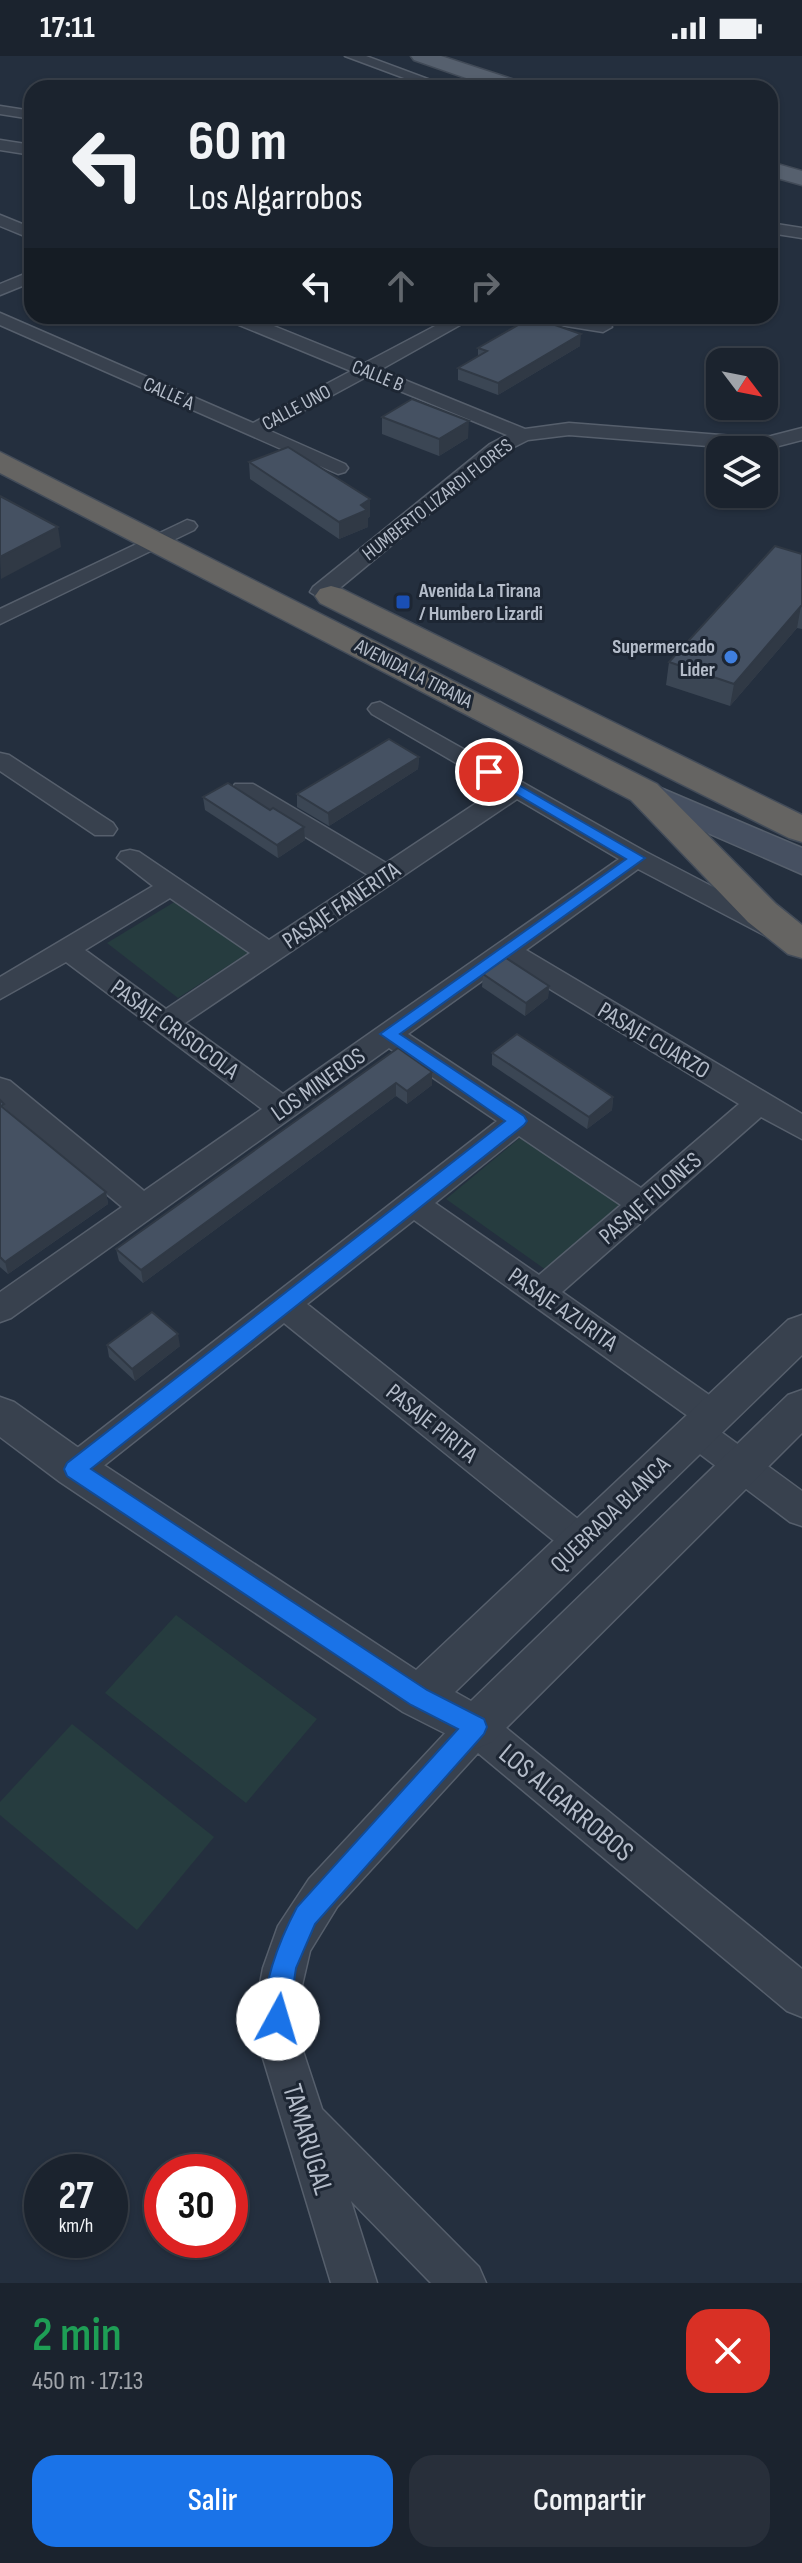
<!DOCTYPE html>
<html lang="es">
<meta charset="utf-8">
<style>
:root{--surface:#1b232e;--page:#282f3a;--text:#f1f3f6;--muted:#a0a4aa;--line:#39404a;--accent:#1a73e8}
body{margin:0;font-family:"Sofia Sans Condensed",sans-serif;background:var(--page);color:var(--text);height:100vh;display:flex;flex-direction:column;font-size:30px;white-space:nowrap}
*{box-sizing:border-box;margin:0}
p{font-size:26px;color:var(--muted)}
.icon{flex:none;width:44px;height:44px;fill:none;stroke:currentColor;stroke-width:2;stroke-linecap:round;stroke-linejoin:round}
.map{position:relative;height:2227px;overflow:hidden}
.details{display:flex;flex-direction:column;background:var(--surface);flex:1}
.details>*{flex:none}
.hud{position:absolute;left:24px;top:24px;width:754px;height:244px;border-radius:24px;box-shadow:0 2px 6px #0004,0 0 0 2px var(--line);background:#1b232e;color:var(--text);overflow:hidden}
.needle{width:52px;rotate:122deg}
.controls{position:absolute;left:706px;top:292px;display:grid;gap:16px}
.controls a{display:grid;place-items:center;width:72px;height:72px;border-radius:16px;background:var(--surface);box-shadow:0 2px 6px #0004,0 0 0 2px var(--line);font-size:40px}
.speed{position:absolute;left:24px;top:2098px;display:flex;gap:16px;font-size:40px;font-weight:700;text-align:center}
.speed>*{display:grid;place-content:center;width:104px;height:104px;border-radius:50%;background:var(--surface);box-shadow:0 2px 6px #0004,0 0 0 2px var(--line);line-height:1}
.speed small{font-size:20px;font-weight:400}
.speed .limit{border:12px solid #d22;background:#fff;color:#111}
.pin{position:absolute;display:grid;place-items:center;width:68px;height:68px;color:#fff;margin:-34px;border:4px solid #fff;border-radius:50%;box-shadow:0 2px 8px #0007}
.me{position:absolute;width:88px;margin:-44px;rotate:6deg;stroke-linejoin:round;filter:drop-shadow(0 0 6px #0008)}
.turn{display:flex;align-items:center;gap:28px;height:168px;padding:0 32px;font-size:36px}
.turn .icon{width:104px;height:104px;stroke-width:2.5}
.turn b{display:block;font-size:56px;line-height:68px}
.lanes{display:flex;align-items:center;height:76px;padding:0 32px;background:#0003;justify-content:center;gap:40px;direction:ltr}
.lanes .off{opacity:.35}
.round{display:grid;place-items:center;flex:none;width:84px;height:84px;border-radius:24px;background:var(--page)}
.overview{display:flex;align-items:center;justify-content:space-between;height:136px;padding:0 32px}
h1{font-size:48px;font-weight:600;line-height:60px;color:#1e9e55}
.primary-button{display:flex;gap:16px;margin-top:auto;padding:16px 32px}
.primary-button a{flex:1;height:92px;border-radius:24px;background:var(--accent);color:#fff;font-size:32px;font-weight:600;line-height:92px;text-align:center}
.primary-button a+a{background:var(--page);color:var(--text)}
.status{display:flex;justify-content:space-between;align-items:center;height:56px;padding:0 40px;background:var(--surface);direction:ltr}
.status svg{height:22px;fill:currentColor}
.map>svg:first-child{display:block}
.green{fill:#263c3f}
.lines{fill:none;stroke-linecap:round;stroke-linejoin:round}
.minor-casing{stroke:#565f6c;stroke-width:3}
.tertiary-casing{stroke:#565f6c;stroke-width:3}
.secondary-casing{stroke:#565f6c;stroke-width:3}
.primary-casing{stroke:#414a57;stroke-width:3}
.trunk-casing{stroke:#434c59;stroke-width:3}
.minor{fill:#38414e;fill-rule:evenodd}
.tertiary{fill:#38414e;fill-rule:evenodd}
.secondary{fill:#465061;fill-rule:evenodd}
.primary{fill:#56606e;fill-rule:evenodd}
.trunk{fill:#656462;fill-rule:evenodd}
.wall{fill:#3b4654}
.shaded-wall{fill:#303945}
.building{fill:#455162;stroke:#303945;stroke-width:2}
.route{fill:#1a73e8;stroke:#114b97;stroke-width:2}
.transit-dot{fill:#1a4fb4;stroke:#1d2633;stroke-width:3}
.shop-dot{fill:#3f7fe0;stroke:#1d2633;stroke-width:3}
.labels{text-anchor:middle;stroke-width:6;stroke-linejoin:round;paint-order:stroke}
.far-street-label{font-size:20px;fill:#b4bcc9;stroke:#1d2633}
.far-poi-label{font-size:20px;font-weight:bold;fill:#b4bcc9;stroke:#1d2633;text-anchor:start}
.street-label{font-size:24px;fill:#b4bcc9;stroke:#1d2633}
.near-street-label{font-size:28px;fill:#b4bcc9;stroke:#1d2633}
</style>
<div class="status"><b>17:11</b><svg viewBox="0 0 49 12"><path d="M0 12V9h3v3zM5 12V6h3v6zM10 12V3h3v9zM15 12V0h3v12zM26 1h20v11H26zM47 4h2v5h-2z"/></svg></div>
<div class="map">
<svg width="802" height="2227" viewBox="0 0 802 2227">
<rect width="100%" height="100%" fill="#242f3e"/>
<g class="green">
<path d="M176,845L248,897L178,942L107,887Z"/>
<path d="M521,1081L620,1148L546,1214L446,1143Z"/>
<path d="M176,1559L317,1663L246,1747L105,1637Z"/>
<path d="M72,1668L214,1781L137,1874L0,1759V1746Z"/>
</g>
<g class="lines">
<defs>
<g id="minor">
<path d="M345,0H366L452,32H431Z"/>
<path d="M0,50L32,55V63L0,58Z"/>
<path d="M0,84L32,89V99L0,94Z"/>
<path d="M0,159L32,172V183L0,170Z"/>
<path d="M770,167L802,172V182L770,177Z"/>
<path d="M32,215V226L0,239V228Z"/>
<path d="M0,257L253,367L351,315L227,264L224,260H249L365,307L454,260H476L380,314L525,373L569,367L746,381L771,380L802,372V384L771,392L746,393L569,379L528,384L504,396L329,541L321,543L310,536L313,531L490,388L507,379L366,321L268,374L345,408L348,412L345,416L338,418L0,269Z"/>
<path d="M526,260H568L609,267L612,271L603,276L535,265Z"/>
<path d="M187,464L194,466L197,470L194,474L0,568V553Z"/>
<path d="M380,646L646,796L782,867L786,873L782,879L773,882L764,879L638,813L526,894L802,1058V1083L761,1061L562,1236L725,1350L730,1360L725,1370L717,1373L802,1435V1470L790,1466L684,1386L679,1376L684,1366L692,1363L414,1164L307,1248L593,1475L599,1486L593,1497L581,1502L569,1497L284,1267L87,1423L75,1428L63,1423L58,1413L63,1403L497,1065L389,992L11,1262L0,1266V1236L122,1151L0,1048V1022L10,1025L144,1135L262,1053L66,906L0,943V921L153,830L117,802L121,796L130,794L139,796L269,884L368,819L235,738L232,733L235,728H253L386,807L499,732L372,658L368,653L372,648ZM517,743L619,803L283,1038L185,967ZM170,842L250,897L166,953L85,894ZM507,907L739,1048L641,1132L408,978ZM519,1080L621,1149L539,1219L435,1147Z"/>
<path d="M0,697L9,699L113,767L117,773L113,779H95L0,715Z"/>
<path d="M476,1653L489,1658L802,1913V1961L787,1955L478,1697L337,1851L310,1895L300,1938L301,1989L322,2053L479,2211L486,2227H431L351,2145L377,2227H331L259,1989L258,1938L263,1912L278,1870L309,1823L463,1658Z"/>
</g>
<path id="tertiary" d="M802,1259V1299L455,1636L471,1645L788,1339L802,1334V1377L492,1686L476,1693L403,1656L60,1426L0,1381V1341L14,1346L90,1400L416,1614L788,1264Z"/>
<path id="secondary" d="M644,725L802,792V818L632,744L627,736L632,728Z"/>
<g id="primary">
<path d="M411,0H441L524,27L527,32H495L414,4Z"/>
<path d="M770,106L802,115V129L770,120Z"/>
</g>
<g id="trunk">
<path d="M0,396L657,728L776,848L802,869V902L788,898L748,866L631,744L0,417Z"/>
<path d="M331,530L342,533L802,759V786L789,782L320,547L315,540L320,533Z"/>
</g>
</defs>
<use href="#minor" class="minor-casing"/>
<use href="#tertiary" class="tertiary-casing"/>
<use href="#secondary" class="secondary-casing"/>
<use href="#primary" class="primary-casing"/>
<use href="#trunk" class="trunk-casing"/>
<use href="#minor" class="minor"/>
<use href="#tertiary" class="tertiary"/>
<use href="#secondary" class="secondary"/>
<use href="#primary" class="primary"/>
<use href="#trunk" class="trunk"/>
</g>
<g class="wall">
<path d="M580,290L498,339L458,324V312L478,301V292Z"/>
<path d="M382,361L468,382L439,400L382,378Z"/>
<path d="M249,406L370,443V460L368,462V471L339,483L250,423Z"/>
<path d="M802,498V573L797,572L730,650L666,629L669,606Z"/>
<path d="M419,701L418,713L329,770L297,751V738Z"/>
<path d="M203,741L270,754L304,771L305,784L278,802L205,754Z"/>
<path d="M483,918L549,930L548,942L525,960L482,931Z"/>
<path d="M398,992L432,1016V1029L407,1048L396,1040L143,1227L119,1205L116,1193Z"/>
<path d="M492,997L613,1041L612,1054L587,1073L492,1009Z"/>
<path d="M0,1044L6,1054L106,1136L108,1148L8,1218L0,1211Z"/>
<path d="M107,1289L180,1290L135,1325L109,1301Z"/>
</g>
<g class="shaded-wall">
<path d="M581,278L580,290L498,339V327Z"/>
<path d="M469,365L468,382L439,400V383Z"/>
<path d="M370,443V460L368,462V471L339,483V466Z"/>
<path d="M58,471L61,491L1,523L0,501Z"/>
<path d="M801,550L797,572L730,650L734,628Z"/>
<path d="M419,701L418,713L329,770L328,757Z"/>
<path d="M304,771L305,784L278,802L277,789Z"/>
<path d="M549,930L548,942L525,960L526,947Z"/>
<path d="M432,1016V1029L407,1048V1035Z"/>
<path d="M396,1027V1040L143,1227L141,1214Z"/>
<path d="M613,1041L612,1054L587,1073L589,1061Z"/>
<path d="M106,1136L108,1148L8,1218L5,1206Z"/>
<path d="M178,1278L180,1290L135,1325L132,1313Z"/>
</g>
<g class="building">
<path d="M532,261L581,278L498,327L458,312L487,295L478,292Z"/>
<path d="M412,343L469,365L439,383L382,361Z"/>
<path d="M288,391L370,443L361,449L367,454L339,466L249,406Z"/>
<path d="M0,440L58,471L0,501Z"/>
<path d="M775,490L802,498V550H801L734,628L669,606Z"/>
<path d="M389,683L419,701L328,757L297,738Z"/>
<path d="M228,727L270,754L273,752L304,771L277,789L203,741Z"/>
<path d="M506,902L549,930L526,947L483,918Z"/>
<path d="M517,978L613,1041L589,1061L492,997Z"/>
<path d="M398,992L432,1016L407,1035L396,1027L141,1214L116,1193Z"/>
<path d="M0,1044L4,1048L1,1050L106,1136L5,1206L0,1201Z"/>
<path d="M152,1256L178,1278L132,1313L107,1289Z"/>
</g>
<path class="route" d="M489,712L645,802L400,978L524,1060L527,1065L524,1069L91,1413L427,1634L484,1663L487,1671L484,1678L315,1868L296,1912L287,1972L278,1976L269,1972C255,1940 282,1879 297,1851L458,1673L411,1649L67,1420L64,1413L67,1407L505,1065L380,978L626,803L484,719L481,716Z"/>
<rect class="transit-dot" x="395" y="538" width="16" height="16" rx="4"/>
<circle class="shop-dot" cx="731" cy="601" r="8"/>
<g class="labels">
<g class="far-street-label">
<text transform="translate(378 319) rotate(22)" y="7">CALLE B</text>
<text transform="translate(169 337) rotate(24)" y="7">CALLE A</text>
<text transform="translate(296 351) rotate(-28)" y="7">CALLE UNO</text>
<text transform="translate(437 443) rotate(-38)" y="7">HUMBERTO LIZARDI FLORES</text>
<text transform="translate(414 617) rotate(27)" y="7">AVENIDA LA TIRANA</text>
</g>
<g class="far-poi-label">
<text x="419" y="541">Avenida La Tirana<tspan x="419" dy="23">/ Humbero Lizardi</tspan></text>
<text x="715" y="597" text-anchor="end">Supermercado<tspan x="715" dy="23">Lider</tspan></text>
</g>
<g class="street-label">
<text transform="translate(341 849) rotate(-34)" y="8">PASAJE FANERITA</text>
<text transform="translate(175 973) rotate(36)" y="8">PASAJE CRISOCOLA</text>
<text transform="translate(654 984) rotate(31)" y="8">PASAJE CUARZO</text>
<text transform="translate(318 1028) rotate(-35)" y="8">LOS MINEROS</text>
<text transform="translate(650 1142) rotate(-41)" y="8">PASAJE FILONES</text>
<text transform="translate(563 1253) rotate(35)" y="8">PASAJE AZURITA</text>
<text transform="translate(432 1367) rotate(39)" y="8">PASAJE PIRITA</text>
<text transform="translate(610 1458) rotate(-44)" y="8">QUEBRADA BLANCA</text>
</g>
<g class="near-street-label">
<text transform="translate(567 1746) rotate(40)" y="10">LOS ALGARROBOS</text>
<text transform="translate(309 2083) rotate(73)" y="10">TAMARUGAL</text>
</g>
</g>
</svg>
<div class="controls">
<a><svg class="needle" viewBox="-14 -14 28 28"><path d="M0-13l5 13h-10z" fill="#e53935"/><path d="M0 13l5-13h-10z" fill="#a0a4aa"/></svg></a>
<a><svg class="icon" aria-label="layers" viewBox="0 0 24 24"><path d="M12 4l9 5-9 5-9-5zM3 14l9 5 9-5"/></svg></a>
</div>
<div class="speed"><div>27<small>km/h</small></div><div class="limit">30</div></div>
<div class="pin" style="left:489px;top:716px;background:#d93025"><svg class="icon" aria-label="arrive" viewBox="0 0 24 24"><path d="M6 21V4h12l-3 4 3 4H6"/></svg></div>
<svg class="me" style="left:278px;top:1963px" viewBox="-20 -20 40 40"><circle r="19" fill="#fff"/><path d="M0-13L10 11 0 6-10 11z" fill="#1a73e8"/></svg>
<div class="hud">
<div class="turn"><svg class="icon" aria-label="left" viewBox="0 0 24 24"><path d="M17 20v-9H6M10 6l-5 5 5 5"/></svg><div><b>60 m</b>Los Algarrobos</div></div>
<div class="lanes"><svg class="icon" aria-label="left" viewBox="0 0 24 24"><path d="M17 20v-9H6M10 6l-5 5 5 5"/></svg><svg class="icon off" aria-label="ahead" viewBox="0 0 24 24"><path d="M12 20V5M6 11l6-6 6 6"/></svg><svg class="icon off" aria-label="right" viewBox="0 0 24 24"><path d="M7 20v-9h11M14 6l5 5-5 5"/></svg></div>
</div>
</div>
<section class="details">
<div class="overview"><div><h1>2 min</h1><p>450 m · 17:13</p></div><a class="round" style="background:#d93025;color:#fff"><svg class="icon" aria-label="close" viewBox="0 0 24 24"><path d="M6 6l12 12M18 6L6 18"/></svg></a></div>
<div class="primary-button"><a>Salir</a><a>Compartir</a></div>
</section>
